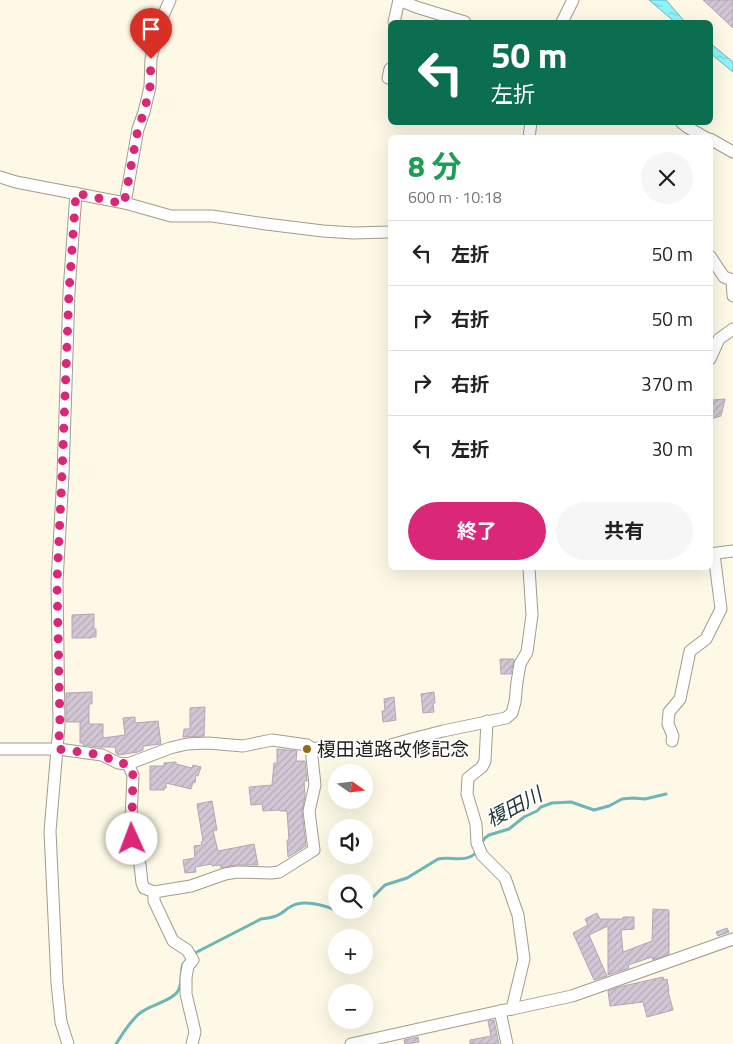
<!DOCTYPE html>
<html lang="ja">
<meta charset="utf-8">
<style>
:root{--surface:#fff;--page:#f6f6f6;--text:#222;--muted:#767676;--line:#e0e0e0;--accent:#db2777}
body{margin:0;font-family:"Titillium Web","Noto Sans JP",sans-serif;background:var(--page);color:var(--text);height:100vh;display:flex;flex-direction:column;font-size:19px;white-space:nowrap}
*{box-sizing:border-box;margin:0}
p{font-size:16px;color:var(--muted)}
.icon{flex:none;width:28px;height:28px;fill:none;stroke:currentColor;stroke-width:2;stroke-linecap:round;stroke-linejoin:round}
.map{position:relative;flex:1;overflow:hidden}
.drawer{position:absolute;left:388px;top:135px;width:325px;height:435px;display:flex;flex-direction:column;background:var(--surface);border-radius:8px;box-shadow:0 5px 20px #0002}
.drawer>*{flex:none}
.hud{position:absolute;left:388px;top:20px;width:325px;height:105px;border-radius:8px;box-shadow:0 5px 20px #0002;background:#0b6e4f;color:#fff;overflow:hidden}
.needle{width:32px;rotate:104deg}
.buttons{position:absolute;left:328px;top:764px;display:grid;gap:10px}
.buttons a{display:grid;place-items:center;width:45px;height:45px;border-radius:50%;background:var(--surface);box-shadow:0 5px 20px #0002;font-size:25px}
.pin{position:absolute;display:grid;place-items:center;width:42px;height:42px;color:#fff;margin:-51px -21px;border-radius:50% 50% 50% 0;rotate:-45deg;box-shadow:0 0 5px #0007}
.pin .icon{rotate:45deg}
.me{position:absolute;width:55px;margin:-28px;rotate:358deg;stroke-linejoin:round;filter:drop-shadow(0 0 4px #0008)}
.turn{display:flex;align-items:center;gap:18px;height:105px;padding:0 20px;font-size:22px}
.turn .icon{width:65px;height:65px;stroke-width:2.5}
.turn b{display:block;font-size:35px;line-height:42px}
.round{display:grid;place-items:center;flex:none;width:52px;height:52px;border-radius:26px;background:var(--page)}
.headline{display:flex;align-items:center;justify-content:space-between;height:85px;padding:0 20px}
h1{font-size:30px;font-weight:700;line-height:38px;color:#1e9e55}
.primary-button{display:flex;gap:10px;margin-top:auto;padding:10px 20px}
.primary-button a{flex:1;height:58px;border-radius:30px;background:var(--accent);color:#fff;font-size:20px;font-weight:700;line-height:58px;text-align:center}
.primary-button a+a{background:var(--page);color:var(--text)}
ul{padding:0;list-style:none}
li{display:flex;align-items:center;gap:15px;height:65px;padding:0 20px;border-top:1px solid var(--line)}
li div{flex:1}
li b{display:block;font-size:19px}
li em{font-style:normal}
.map>svg:first-child{display:block}
.water{fill:url(#water-ripples);stroke:#6eb5b8}
.lines{fill:none;stroke-linecap:round;stroke-linejoin:round}
.stream{stroke:#6eb5b8;stroke-width:3}
.building{fill:url(#building-hatch);stroke:#b2a6b5}
.minor-casing{stroke:#a19d8c;stroke-width:13}
.minor{stroke:#fff;stroke-width:11}
.route{stroke:#db2777;stroke-width:9;stroke-dasharray:0 16.2}
.poi-dot{fill:#956716;stroke:#fff;stroke-width:2}
.labels{text-anchor:middle;stroke-width:4;stroke-linejoin:round;paint-order:stroke}
.poi-label{font-size:19px;fill:#24231c;stroke:#fff;text-anchor:start}
.water-label{font-size:20px;font-style:italic;fill:#223a3c;stroke:#fff}
</style>
<div class="map">
<svg width="733" height="1044" viewBox="0 0 733 1044">
<defs>
<pattern id="water-ripples" width="26" height="14" patternUnits="userSpaceOnUse" patternTransform="scale(1.25)"><rect width="26" height="14" fill="#8df4fb"/><path d="M2 4q2-2 4 0t4 0M15 11q2-2 4 0t4 0" fill="none" stroke="#7ad1d7"/></pattern>
<pattern id="building-hatch" width="6" height="6" patternUnits="userSpaceOnUse" patternTransform="scale(1.25)"><rect width="6" height="6" fill="#d3c7d6"/><path d="M-1 1l2-2M0 6l6-6M5 7l2-2" fill="none" stroke="#b5abb7"/></pattern>
</defs>
<rect width="100%" height="100%" fill="#fdf9e6"/>
<g class="water">
<path d="M649,0H666L685,22H675Z"/>
<path d="M710,43L733,62V72L710,53Z"/>
</g>
<g class="lines">
<g class="stream">
<path d="M481,843L485,838L489,835L509,829L524,817L537,811L541,807L552,803L571,802L594,810L609,806L622,799L633,798L645,799L666,794"/>
<path d="M364,903L374,896L385,885L407,878L438,859C451,856 468,864 477,851"/>
<path d="M337,910L345,912L352,910"/>
<path d="M193,954L261,919C268,918 274,918 280,914C284,912 286,909 290,907C302,899 323,905 336,910"/>
<path d="M116,1044C123,1033 130,1021 140,1013C150,1005 172,1001 178,991C183,983 180,972 183,964"/>
</g>
</g>
<g class="building">
<path d="M703,0H733V28Z"/>
<path d="M725,399L721,416L710,419V407L713,400Z"/>
<path d="M94,614V629H96V637H91V638H72V615Z"/>
<path d="M500,659H514L511,674H501Z"/>
<path d="M92,692V704H89V724H103V738L125,735L123,718L135,717V723L158,721L161,744L143,746V750L138,752L118,755L116,753L115,747H100L83,745V743H80V722H66V693Z"/>
<path d="M434,692L435,703H433L434,712L423,713L421,694Z"/>
<path d="M394,697L396,720L383,722L382,711H385L384,699Z"/>
<path d="M205,707L204,736L183,737L184,729H190V708Z"/>
<path d="M277,749L297,751L296,761H305L307,781H304L305,796L302,812L306,846L288,857L287,840H289L287,811H280V810L263,811L262,804L251,805L249,787L272,785L274,763H277Z"/>
<path d="M176,762V764L192,768L193,765L201,767L198,776L196,775L195,783L193,782L191,789L166,783V788H164V790H150V766H164V763Z"/>
<path d="M212,801L217,830L213,831L218,851L254,844L258,865H236L221,868L220,865L212,866V864L195,867L196,872L185,873L183,860L195,858L194,846L202,845L201,842L203,841L197,804Z"/>
<path d="M653,909L669,910V954L653,960L652,957L628,965L629,968L608,975V926L589,935L607,976L594,980L573,933L588,925L585,919L597,913L600,919H623V917H634V929L621,930L623,952L652,941Z"/>
<path d="M727,928L729,932L718,936L716,932Z"/>
<path d="M663,977L664,980L667,979L669,991H668L673,1010L647,1017L643,1002L610,1006L608,991L619,987Z"/>
<path d="M494,1020L499,1044H470V1040L491,1036L488,1021Z"/>
<path d="M418,1037L419,1042L405,1044L404,1040Z"/>
</g>
<g class="lines">
<defs>
<g id="minor">
<path d="M399,0L416,7L465,22"/>
<path d="M394,22L399,0"/>
<path d="M562,22L573,0"/>
<path d="M390,69L388,78H390"/>
<path d="M681,122L687,127L706,138"/>
<path d="M529,138L531,122"/>
<path d="M710,139L733,152"/>
<path d="M0,177L16,182L125,203L171,216H212L266,224L323,231L353,233L390,232"/>
<path d="M125,203L138,129L144,112L150,87L151,59L159,25L170,0"/>
<path d="M710,256L724,277L733,280"/>
<path d="M732,280L733,296"/>
<path d="M710,359L719,339L733,329"/>
<path d="M710,554L733,551"/>
<path d="M487,721L485,761L482,767L468,778L467,794L476,824L477,843L482,855L505,878L518,915L524,959L512,1009"/>
<path d="M672,741L673,736L668,724L669,712L680,699L690,651L706,639L721,609L714,554"/>
<path d="M0,749H58L102,755L118,763L128,764L170,748L187,744L208,743L243,746L272,740L307,745L311,748L373,750L412,739L443,731L506,718L512,713L515,702L517,682L520,664L527,652L532,615L529,568"/>
<path d="M128,764L133,775L131,818L130,827L132,839L140,865L142,883L144,888L154,892L191,886L225,874L237,872L271,873L279,872L314,850L309,811L315,785L311,748"/>
<path d="M154,892V901L173,941L187,950L193,960L188,966L186,978V994L195,1032L192,1044"/>
<path d="M500,1011L507,1044"/>
<path d="M68,1044L61,1022L57,983L50,831L59,726L57,582L63,475L69,292L76,193"/>
<path d="M351,1044L500,1011L512,1009L572,996L733,939"/>
</g>
</defs>
<use href="#minor" class="minor-casing"/>
<use href="#minor" class="minor"/>
</g>
<g class="lines">
<path class="route" d="M132,839L130,827L132,818L133,775L128,764L118,763L102,755L58,749L60,726L57,582L62,475L69,292L76,193L124,204L138,129L144,112L150,87L151,59"/>
</g>
<circle class="poi-dot" cx="307" cy="749" r="5"/>
<g class="labels">
<g class="poi-label">
<text x="317" y="756">榎田道路改修記念</text>
</g>
<g class="water-label">
<text transform="translate(514 807) rotate(-28)" y="7">榎田川</text>
</g>
</g>
</svg>
<div class="buttons">
<a><svg class="needle" viewBox="-14 -14 28 28"><path d="M0-13l5 13h-10z" fill="#e53935"/><path d="M0 13l5-13h-10z" fill="#767676"/></svg></a>
<a><svg class="icon" aria-label="sound" viewBox="0 0 24 24"><path d="M4 9h4l5-4v14l-5-4H4zM17 9q2 3 0 6"/></svg></a>
<a><svg class="icon" aria-label="search" viewBox="0 0 24 24"><circle cx="10" cy="10" r="6"/><path d="M15 15l6 6"/></svg></a>
<a>+</a>
<a>−</a>
</div>
<div class="pin" style="left:151px;top:59px;background:#d93025"><svg class="icon" aria-label="arrive" viewBox="0 0 24 24"><path d="M6 21V4h12l-3 4 3 4H6"/></svg></div>
<svg class="me" style="left:132px;top:839px" viewBox="-20 -20 40 40"><circle r="19" fill="#fff"/><path d="M0-13L10 11 0 6-10 11z" fill="#db2777"/></svg>
<div class="hud">
<div class="turn"><svg class="icon" aria-label="left" viewBox="0 0 24 24"><path d="M17 20v-9H6M10 6l-5 5 5 5"/></svg><div><b>50 m</b>左折</div></div>
</div>
<section class="drawer">
<div class="headline"><div><h1>8 分</h1><p>600 m · 10:18</p></div><a class="round"><svg class="icon" aria-label="close" viewBox="0 0 24 24"><path d="M6 6l12 12M18 6L6 18"/></svg></a></div>
<ul>
<li><svg class="icon" aria-label="left" viewBox="0 0 24 24"><path d="M17 20v-9H6M10 6l-5 5 5 5"/></svg><div><b>左折</b></div><em>50 m</em></li>
<li><svg class="icon" aria-label="right" viewBox="0 0 24 24"><path d="M7 20v-9h11M14 6l5 5-5 5"/></svg><div><b>右折</b></div><em>50 m</em></li>
<li><svg class="icon" aria-label="right" viewBox="0 0 24 24"><path d="M7 20v-9h11M14 6l5 5-5 5"/></svg><div><b>右折</b></div><em>370 m</em></li>
<li><svg class="icon" aria-label="left" viewBox="0 0 24 24"><path d="M17 20v-9H6M10 6l-5 5 5 5"/></svg><div><b>左折</b></div><em>30 m</em></li>
</ul>
<div class="primary-button"><a>終了</a><a>共有</a></div>
</section>
</div>
